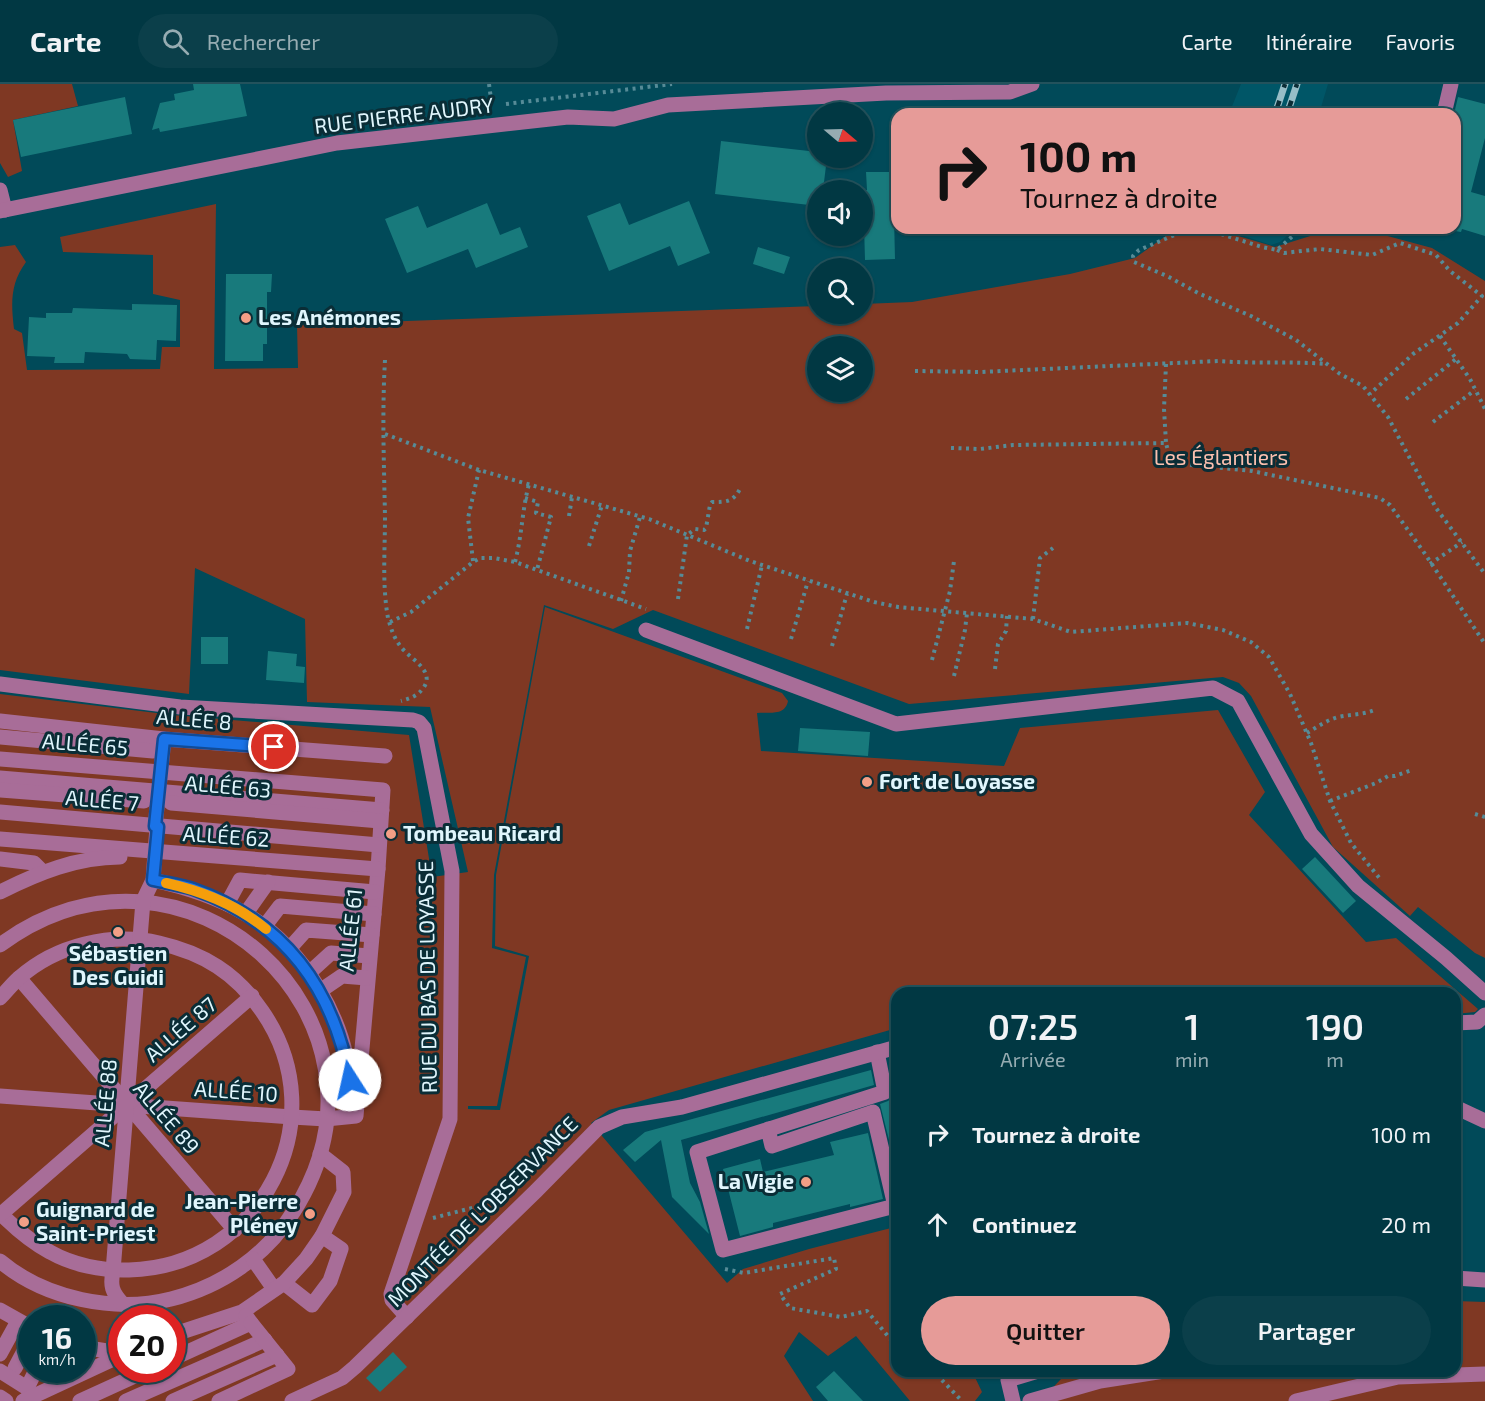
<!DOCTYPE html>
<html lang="fr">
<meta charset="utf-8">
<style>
:root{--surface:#013843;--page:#0b3f4a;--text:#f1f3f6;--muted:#96acb2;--line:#23525c;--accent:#e69b98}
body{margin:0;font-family:"Exo 2",sans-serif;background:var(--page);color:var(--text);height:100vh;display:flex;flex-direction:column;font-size:22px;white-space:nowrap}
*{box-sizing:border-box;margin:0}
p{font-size:20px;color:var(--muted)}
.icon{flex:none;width:33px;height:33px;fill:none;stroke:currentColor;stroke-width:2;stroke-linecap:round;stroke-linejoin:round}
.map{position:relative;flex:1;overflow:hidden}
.panel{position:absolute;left:891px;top:903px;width:570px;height:390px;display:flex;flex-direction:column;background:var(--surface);border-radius:18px;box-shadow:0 2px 4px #0004,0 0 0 2px var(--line)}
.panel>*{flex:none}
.top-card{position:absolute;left:891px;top:24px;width:570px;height:126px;border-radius:18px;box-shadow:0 2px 4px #0004,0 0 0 2px var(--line);background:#e69b98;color:#111;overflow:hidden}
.needle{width:39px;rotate:109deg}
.fabs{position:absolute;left:807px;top:18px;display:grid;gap:12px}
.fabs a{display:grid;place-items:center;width:66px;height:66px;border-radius:50%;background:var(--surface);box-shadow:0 2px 4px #0004,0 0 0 2px var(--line);font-size:30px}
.speed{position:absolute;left:18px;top:1221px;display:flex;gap:12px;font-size:30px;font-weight:700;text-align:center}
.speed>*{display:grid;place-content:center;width:78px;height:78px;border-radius:50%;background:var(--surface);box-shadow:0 2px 4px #0004,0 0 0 2px var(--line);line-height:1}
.speed small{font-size:15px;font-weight:400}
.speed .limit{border:9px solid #d22;background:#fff;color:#111}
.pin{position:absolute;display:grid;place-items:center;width:51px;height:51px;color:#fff;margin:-26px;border:3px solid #fff;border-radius:50%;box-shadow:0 2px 6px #0007}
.me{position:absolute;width:66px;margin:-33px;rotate:350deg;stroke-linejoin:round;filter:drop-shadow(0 0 4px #0008)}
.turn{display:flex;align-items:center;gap:21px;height:126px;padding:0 30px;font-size:27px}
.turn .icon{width:78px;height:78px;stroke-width:2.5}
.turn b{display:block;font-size:42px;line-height:51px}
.eta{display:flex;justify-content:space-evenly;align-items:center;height:102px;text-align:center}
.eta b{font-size:36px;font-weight:600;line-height:42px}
.button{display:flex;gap:12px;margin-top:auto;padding:12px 30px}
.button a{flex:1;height:69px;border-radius:36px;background:var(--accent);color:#111;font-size:24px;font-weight:600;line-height:69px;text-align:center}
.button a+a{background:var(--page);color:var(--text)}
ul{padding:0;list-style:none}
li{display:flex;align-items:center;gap:18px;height:90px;padding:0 30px}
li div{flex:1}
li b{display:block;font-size:22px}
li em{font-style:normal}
header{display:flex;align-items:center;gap:36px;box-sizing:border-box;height:84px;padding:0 30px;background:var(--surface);border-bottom:2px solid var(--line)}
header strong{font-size:28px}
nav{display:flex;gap:33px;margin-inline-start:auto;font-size:21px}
.search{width:420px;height:54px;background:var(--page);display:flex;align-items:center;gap:15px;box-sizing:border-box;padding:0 21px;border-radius:33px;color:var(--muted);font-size:22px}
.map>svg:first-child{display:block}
.built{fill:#005667}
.green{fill:#7f3823;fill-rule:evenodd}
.building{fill:#187a7c}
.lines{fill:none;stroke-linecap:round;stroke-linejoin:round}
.path{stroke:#568b97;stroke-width:4;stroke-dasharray:3 4.5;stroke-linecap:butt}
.minor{stroke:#a86d98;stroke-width:15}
.rail-casing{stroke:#97bec7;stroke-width:7}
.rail{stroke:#0a2d36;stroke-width:4.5;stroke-dasharray:14;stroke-linecap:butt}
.route-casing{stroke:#114b97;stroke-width:15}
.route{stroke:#1a73e8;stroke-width:10}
.slow{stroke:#f59e0b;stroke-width:10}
.poi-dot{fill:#f39f86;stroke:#0a2d36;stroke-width:2}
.labels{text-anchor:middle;stroke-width:6;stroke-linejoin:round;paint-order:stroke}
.street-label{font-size:21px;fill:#e0f6fd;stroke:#0a2d36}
.poi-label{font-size:21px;font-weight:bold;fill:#e0f6fd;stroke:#0a2d36;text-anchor:start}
.park-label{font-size:21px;fill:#fbc0af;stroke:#0a2d36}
</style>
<header>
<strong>Carte</strong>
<div class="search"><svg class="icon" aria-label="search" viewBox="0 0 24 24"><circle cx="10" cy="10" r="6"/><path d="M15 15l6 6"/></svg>Rechercher</div>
<nav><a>Carte</a><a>Itinéraire</a><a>Favoris</a></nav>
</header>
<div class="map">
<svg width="1485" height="1317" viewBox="0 0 1485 1317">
<rect width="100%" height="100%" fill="#014a59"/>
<g class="built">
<path d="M1241,0H1328L1319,30H1229Z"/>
<path d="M1220,144H1290L1287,152L1280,158L1271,161Z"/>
</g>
<g class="green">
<path d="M0,0H72L78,22L13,36L22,87L8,93L0,79Z"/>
<path d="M216,120L214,285L298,284L297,241L817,222L818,230H862L863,220L912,218L1070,190L1135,174L1177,144H1211L1275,163L1336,144H1358L1432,164L1485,197V874L1475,869L1418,823L1410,832L1333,763L1251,612L1239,599L1223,593L909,620L653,526L613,545L544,521L494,791L492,864L526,873L497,1022H468V1025L500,1026L529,872L495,862L496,791L545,523L782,609L788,617C785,632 770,628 757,629L761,667L1004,682L1020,644L1218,626L1265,708L1249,731L1366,858L1396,854L1478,925L1475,928L1455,930V909H897V944L609,1026L591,1039L727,1199L743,1185L809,1165L895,1143L897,1135V1287H972L982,1308L975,1317H910L856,1252L828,1272L799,1248L784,1272L813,1317H0V610L173,631L409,651L432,793L468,788L430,623L307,618L305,535L195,484L189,610L0,586V163L15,161L26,178C10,200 11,219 14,245L22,249L27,286L160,285L162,263H180V216L153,210V171L63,168L60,153ZM818,262H862V308H818ZM32,1234H82V1286H32ZM122,1234H172V1286H122Z"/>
<path d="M1455,1217L1485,1218V1317H1040L1061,1295L1082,1287H1455Z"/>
</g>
<g class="building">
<path d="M193,0H240L247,32L160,48L159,44L152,46L160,19L175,16L174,10L194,6Z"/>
<path d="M125,13L132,50L21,73L13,36Z"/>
<path d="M1458,13L1485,20V54L1471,108L1485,112V152L1462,145L1461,148L1455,147L1454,30Z"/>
<path d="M721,57L818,68V74H827L823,106H818V122L715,110Z"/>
<path d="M866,88H893L895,175L865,176L863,106H867Z"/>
<path d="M689,117L710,169L678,182L670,162L609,187L587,132L620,119L629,141Z"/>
<path d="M487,119L500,151L520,143L528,163L476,184L468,165L407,189L385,135L418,122L427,144Z"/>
<path d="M758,163L790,173L784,190L753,180Z"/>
<path d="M226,190H272L271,208H267V260H263V277H225Z"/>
<path d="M132,220L177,221L176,257L157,256L156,276L130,275L127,270L85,268L84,279H54L55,273L27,272L29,233L46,234V229H72L73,224L132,226Z"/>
<rect x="201" y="553" width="27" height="27"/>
<path d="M268,567L297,570L296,582L305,583L304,599L266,596Z"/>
<path d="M800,644L870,648L868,672L798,667Z"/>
<path d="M1315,773L1356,817L1343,829L1302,785Z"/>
<path d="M897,979V1088L880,1020L888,1017L894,1011L889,981Z"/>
<path d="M871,986L874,1001L681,1056L690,1099L700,1118L709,1150L672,1113L661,1056L635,1078L623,1066L645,1048Z"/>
<path d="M868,1049L883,1115L850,1123V1120L773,1139V1143L740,1152L723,1085L760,1075L763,1088L834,1071L830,1058Z"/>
<path d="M393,1268L407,1283L380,1308L366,1294Z"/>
<path d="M834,1287L863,1317H828L816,1303Z"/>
</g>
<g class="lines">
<g class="path">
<path d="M489,0L492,22"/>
<path d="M506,20L672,0"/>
<path d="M1304,144L1296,149L1277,166L1262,163L1202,144L1184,147L1139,166L1133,172L1134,178L1167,192L1200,210L1251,232L1296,256L1340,290L1363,302L1388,333L1436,424L1485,490"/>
<path d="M1277,166L1284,169L1320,165L1372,171L1400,159L1436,171L1450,187L1482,212L1458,239L1413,270L1370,310"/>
<path d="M1440,252L1470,295L1485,325"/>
<path d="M385,276C382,328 384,381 385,433C385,466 382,501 388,534C391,545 394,554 401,563C409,574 435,586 424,603C418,612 411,614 401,617"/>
<path d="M1166,280L1164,325L1166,359"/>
<path d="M915,287L980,288L1218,277C1254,280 1290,277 1326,280"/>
<path d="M1406,315L1456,275"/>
<path d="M1433,338L1475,306"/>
<path d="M385,350L479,386L649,435L750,477L874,518L898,523L1033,535L1071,548L1187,539L1223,546L1251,558L1269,573L1290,610L1311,659L1330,717L1351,759L1381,796"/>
<path d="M951,364L980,365L1013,361L1166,359L1171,379L1252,387L1380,414L1390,421L1423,467L1485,560"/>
<path d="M525,414L538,418L536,429L551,433L537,486"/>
<path d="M569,432L572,413"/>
<path d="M589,462L602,421"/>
<path d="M473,477L468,434L479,386"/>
<path d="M515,478C522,452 522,426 529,400"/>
<path d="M1430,480L1462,458"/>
<path d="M678,515L687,451L695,445L704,446L706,444L710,421L712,418C726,418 733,418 740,405"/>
<path d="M621,517L629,488L630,467L640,433"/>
<path d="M1033,535L1040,474L1053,464"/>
<path d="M390,538L411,528L473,478L480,474H494L515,478L646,525"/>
<path d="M747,545L762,481"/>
<path d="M791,555L808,497"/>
<path d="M832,562L847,510"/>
<path d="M932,576L950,507L954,477"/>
<path d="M995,585L998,560L1006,547L1007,532"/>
<path d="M954,592L965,546L967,529"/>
<path d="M1307,649C1317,643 1327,636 1338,633C1352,630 1364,631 1377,625"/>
<path d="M1330,717L1376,699L1388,692H1395L1412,686"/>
<path d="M1475,730L1485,733"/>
<path d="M433,1134L499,1117"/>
<path d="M725,1185L744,1189L834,1174L836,1185L780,1210L790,1224L841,1233L867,1227L897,1263"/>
<path d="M930,1287L939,1293L962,1317"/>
</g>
<g class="minor">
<path d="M1444,30L1451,0"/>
<path d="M0,106L5,126"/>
<path d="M0,127L337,59L568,33L614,35L668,21L886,9L1010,8L1032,0"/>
<path d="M646,546L896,640L1213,604L1238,617L1311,750L1358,802L1446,874L1485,909"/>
<path d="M0,600L180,623L413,636L419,638L424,644L452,787L450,1035L391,1210L392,1216L407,1233"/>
<path d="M0,637L164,655L385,672"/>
<path d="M0,653L153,667"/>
<path d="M0,675L383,706L378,785L356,1032L326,1035L292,1033L0,1012"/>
<path d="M0,694L382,726"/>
<path d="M0,706L144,717"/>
<path d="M171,719L380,737"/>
<path d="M0,728L379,761"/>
<path d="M155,743L164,655"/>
<path d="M0,755L378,785"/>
<path d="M0,775L34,779L43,788"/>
<path d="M153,796C185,803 215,812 244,829C304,863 350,940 350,1009"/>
<path d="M0,808C38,789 77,773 120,773"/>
<path d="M227,820L240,796L375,808"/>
<path d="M246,829L268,798"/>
<path d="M264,843L280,822L374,830"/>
<path d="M0,861C184,724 416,935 294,1127C266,1172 222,1202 171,1215C115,1229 45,1215 0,1177"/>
<path d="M289,865L306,846L372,851"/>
<path d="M309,889L331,869L369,872"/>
<path d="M19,894L235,1146"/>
<path d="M320,907L342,892L367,894"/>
<path d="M0,914C6,908 12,900 19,894C56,861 111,848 159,859C203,869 236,889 262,927C338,1036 260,1183 129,1186C102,1187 73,1181 50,1168C31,1158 15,1144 0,1129"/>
<path d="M1455,939L1477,938L1485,931"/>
<path d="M1455,1023L1485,1037"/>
<path d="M768,1045L772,1062L873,1028L895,1122L723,1166L697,1068L885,1008L877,968"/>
<path d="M1,1130L252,912"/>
<path d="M253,1175L274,1205"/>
<path d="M1455,1194L1485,1196"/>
<path d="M284,1199L312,1221L330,1197L341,1165L322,1152"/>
<path d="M122,1219C112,1208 110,1202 113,1187L143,817L153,796L157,743"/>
<path d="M0,1226L32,1244"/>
<path d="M172,1251L242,1228L284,1199L306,1175L322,1152L344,1108L343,1088L320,1070"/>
<path d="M82,1263L107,1267L122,1264"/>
<path d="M0,1270L18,1237"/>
<path d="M172,1275L251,1239L246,1232"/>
<path d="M15,1284L32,1252"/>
<path d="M0,1287L27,1304L31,1313"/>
<path d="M27,1304L36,1286"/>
<path d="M0,1313L6,1317"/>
<path d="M23,1317L122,1271"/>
<path d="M80,1317L148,1286"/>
<path d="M126,1317L265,1256"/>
<path d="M173,1317L277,1271"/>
<path d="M219,1317L288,1285L251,1239"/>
<path d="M292,1317L342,1294L355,1283L536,1107L599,1043L622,1033L682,1023L897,963"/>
<path d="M1013,1317L1008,1296L1038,1287"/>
<path d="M1030,1317L1100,1297L1164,1287"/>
<path d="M1296,1317L1398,1293L1485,1290"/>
</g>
<defs>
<g id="rail">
<path d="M1275,30L1285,0"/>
<path d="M1287,30L1297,0"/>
</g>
</defs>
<use href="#rail" class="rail-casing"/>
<use href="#rail" class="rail"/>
</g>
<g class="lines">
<defs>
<path id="route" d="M274,663L164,655L155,742L158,743L153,796C166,799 181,801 193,805C284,837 333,903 350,996"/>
</defs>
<use href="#route" class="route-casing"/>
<use href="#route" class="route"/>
<path class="slow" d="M166,799C202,807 237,821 266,845"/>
</g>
<g class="poi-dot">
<circle cx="246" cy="234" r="6"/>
<circle cx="867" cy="698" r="6"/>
<circle cx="391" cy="750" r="6"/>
<circle cx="118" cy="848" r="6"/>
<circle cx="806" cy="1098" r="6"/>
<circle cx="310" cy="1130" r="6"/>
<circle cx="24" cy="1138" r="6"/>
</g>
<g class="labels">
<g class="street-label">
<text transform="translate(404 32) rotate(-7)" y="7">RUE PIERRE AUDRY</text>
<text transform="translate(194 636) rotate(5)" y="7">ALLÉE 8</text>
<text transform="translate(85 661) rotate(5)" y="7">ALLÉE 65</text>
<text transform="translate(228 703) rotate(5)" y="7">ALLÉE 63</text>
<text transform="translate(102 717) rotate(5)" y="7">ALLÉE 7</text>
<text transform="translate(226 753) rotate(4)" y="7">ALLÉE 62</text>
<text transform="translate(351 846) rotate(-84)" y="7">ALLÉE 61</text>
<text transform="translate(428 893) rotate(-91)" y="7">RUE DU BAS DE LOYASSE</text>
<text transform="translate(181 946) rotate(-41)" y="7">ALLÉE 87</text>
<text transform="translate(236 1008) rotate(4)" y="7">ALLÉE 10</text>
<text transform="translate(106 1019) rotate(-85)" y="7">ALLÉE 88</text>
<text transform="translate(166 1034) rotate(49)" y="7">ALLÉE 89</text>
<text transform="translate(483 1128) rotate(-45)" y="7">MONTÉE DE L'OBSERVANCE</text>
</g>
<g class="poi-label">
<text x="258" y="241">Les Anémones</text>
<text x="879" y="705">Fort de Loyasse</text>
<text x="403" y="757">Tombeau Ricard</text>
<text x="118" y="877" text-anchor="middle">Sébastien<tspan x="118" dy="24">Des Guidi</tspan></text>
<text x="794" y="1105" text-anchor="end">La Vigie</text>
<text x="298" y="1125" text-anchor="end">Jean-Pierre<tspan x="298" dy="24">Pléney</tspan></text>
<text x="36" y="1133">Guignard de<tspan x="36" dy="24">Saint-Priest</tspan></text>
</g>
<g class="park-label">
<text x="1221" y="381">Les Églantiers</text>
</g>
</g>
</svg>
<div class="fabs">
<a><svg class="needle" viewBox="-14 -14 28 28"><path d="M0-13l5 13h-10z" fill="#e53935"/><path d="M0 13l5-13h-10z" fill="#96acb2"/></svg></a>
<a><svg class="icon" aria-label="sound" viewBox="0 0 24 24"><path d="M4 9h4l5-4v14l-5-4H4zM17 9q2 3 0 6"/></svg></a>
<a><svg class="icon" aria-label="search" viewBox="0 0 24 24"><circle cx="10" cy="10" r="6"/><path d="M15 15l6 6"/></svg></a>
<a><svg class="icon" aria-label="layers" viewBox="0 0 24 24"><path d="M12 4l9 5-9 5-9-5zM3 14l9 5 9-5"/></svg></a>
</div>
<div class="speed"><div>16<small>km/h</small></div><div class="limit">20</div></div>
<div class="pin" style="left:274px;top:663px;background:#d93025"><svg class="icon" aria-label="arrive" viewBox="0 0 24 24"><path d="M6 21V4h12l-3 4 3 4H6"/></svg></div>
<svg class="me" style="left:350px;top:996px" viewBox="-20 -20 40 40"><circle r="19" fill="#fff"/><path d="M0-13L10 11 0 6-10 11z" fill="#1a73e8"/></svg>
<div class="top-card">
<div class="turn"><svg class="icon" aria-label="right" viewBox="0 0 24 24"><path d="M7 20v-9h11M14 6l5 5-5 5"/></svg><div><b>100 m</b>Tournez à droite</div></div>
</div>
<section class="panel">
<div class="eta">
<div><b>07:25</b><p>Arrivée</p></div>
<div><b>1</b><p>min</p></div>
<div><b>190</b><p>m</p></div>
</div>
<ul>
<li><svg class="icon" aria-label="right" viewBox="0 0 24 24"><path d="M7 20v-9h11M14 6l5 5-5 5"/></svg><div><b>Tournez à droite</b></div><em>100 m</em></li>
<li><svg class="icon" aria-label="ahead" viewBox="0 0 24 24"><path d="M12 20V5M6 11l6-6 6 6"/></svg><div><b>Continuez</b></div><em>20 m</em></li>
</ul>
<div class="button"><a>Quitter</a><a>Partager</a></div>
</section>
</div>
